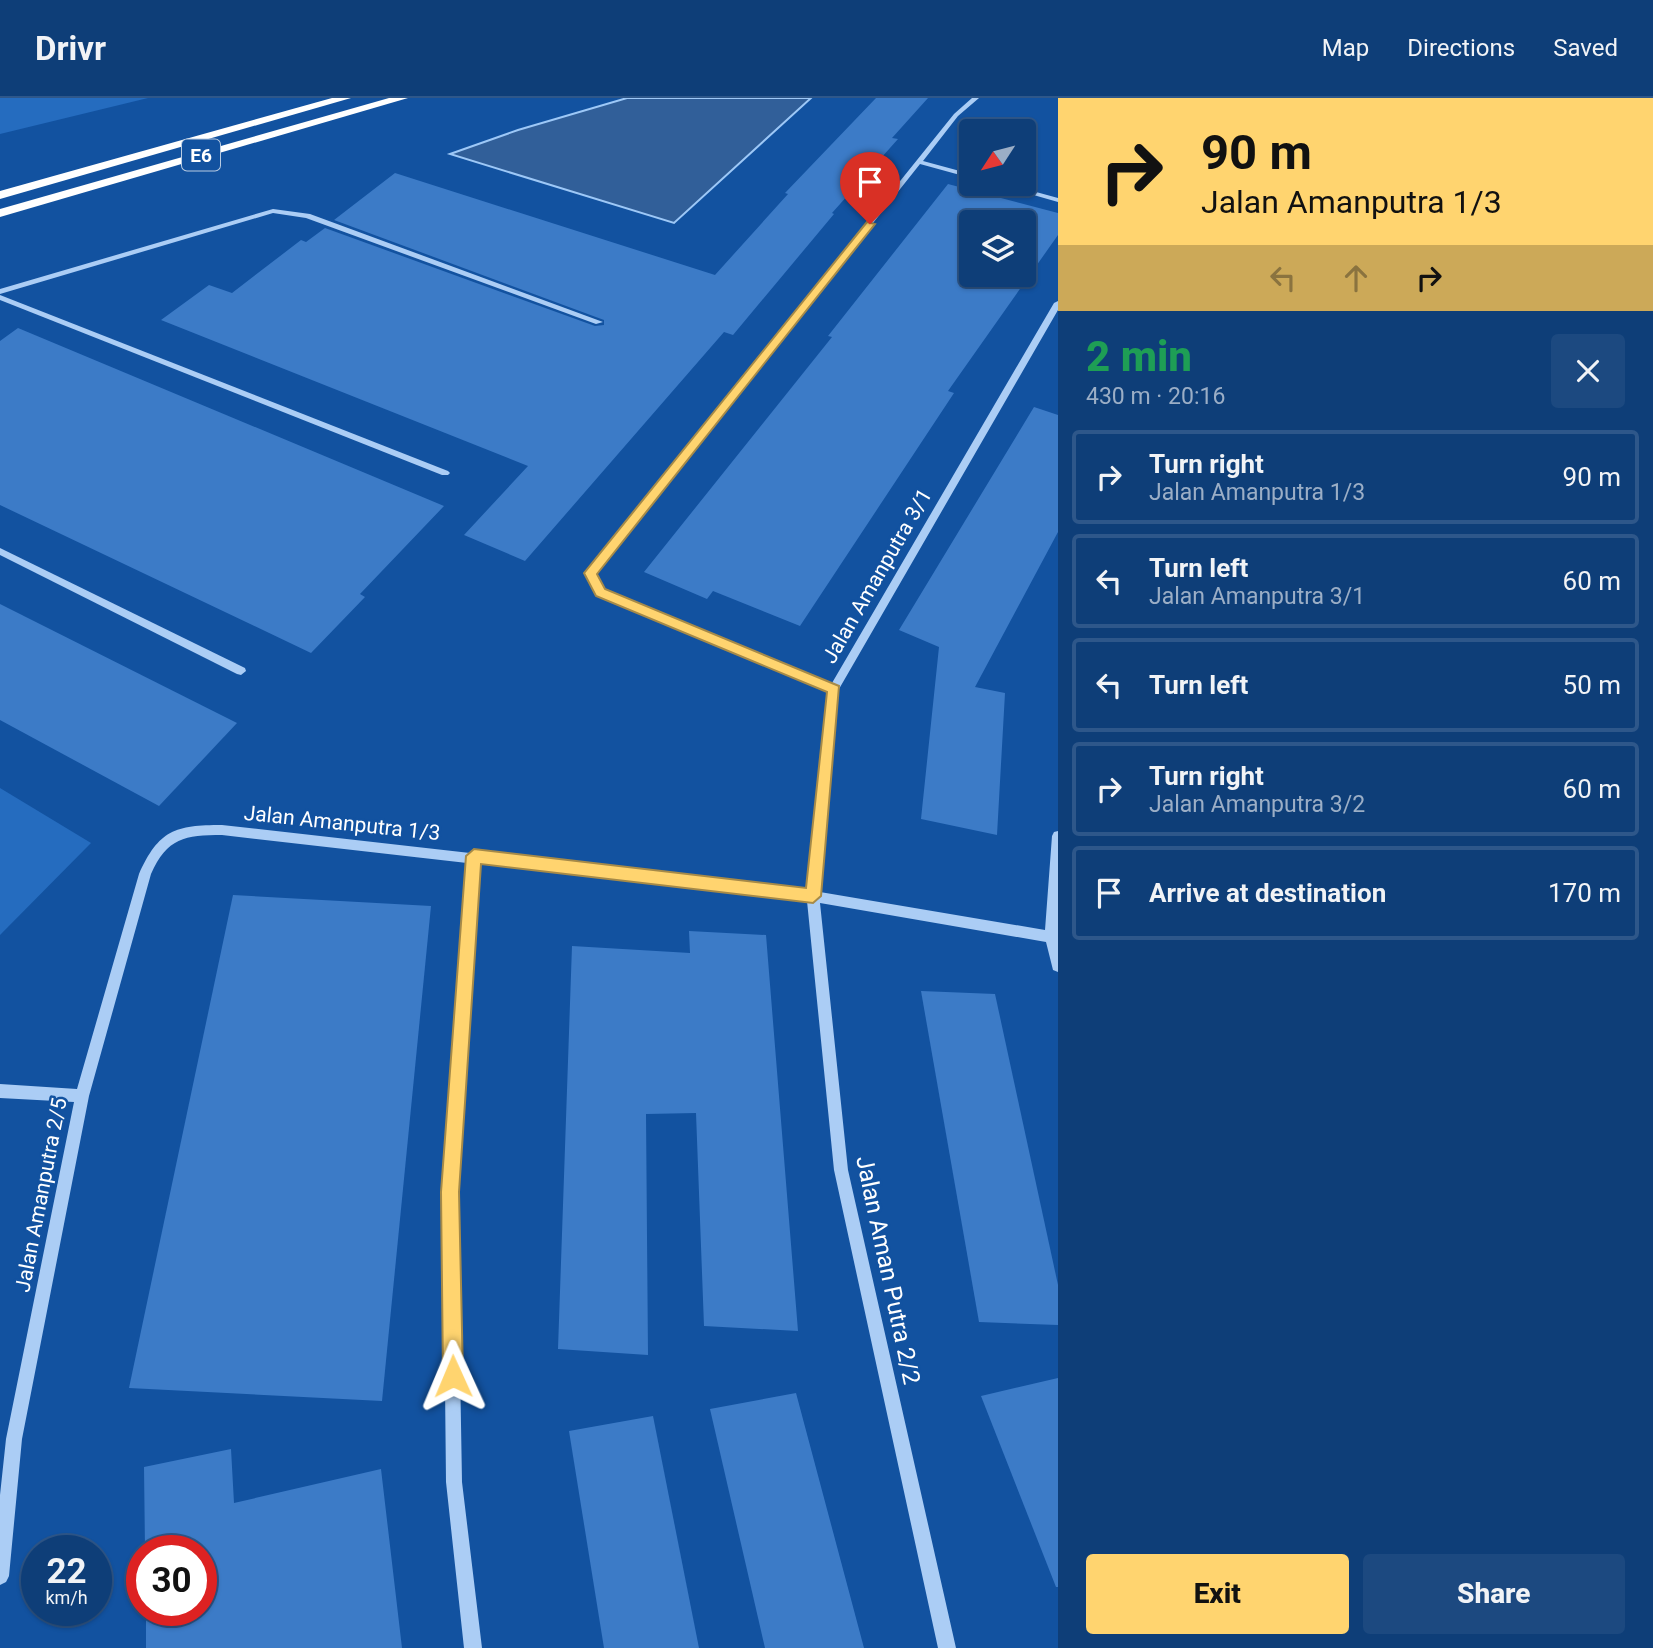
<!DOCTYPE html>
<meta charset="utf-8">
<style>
:root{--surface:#0e3e78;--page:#1c4980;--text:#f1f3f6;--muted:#9baec6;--line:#2e578a;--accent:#ffd46f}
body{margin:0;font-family:Roboto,sans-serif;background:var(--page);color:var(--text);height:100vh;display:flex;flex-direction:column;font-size:26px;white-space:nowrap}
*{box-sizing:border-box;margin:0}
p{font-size:23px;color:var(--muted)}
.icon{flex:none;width:38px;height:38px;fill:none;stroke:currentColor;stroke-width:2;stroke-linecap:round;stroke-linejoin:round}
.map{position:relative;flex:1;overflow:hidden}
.sheet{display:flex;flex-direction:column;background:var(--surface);width:595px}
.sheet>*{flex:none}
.banner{background:#ffd46f;color:#111;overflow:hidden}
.needle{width:46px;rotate:234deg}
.buttons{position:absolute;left:959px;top:21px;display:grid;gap:14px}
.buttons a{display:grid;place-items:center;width:77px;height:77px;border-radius:7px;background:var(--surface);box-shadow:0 2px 5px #0004,0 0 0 2px var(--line);font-size:35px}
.speed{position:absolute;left:21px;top:1437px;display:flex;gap:14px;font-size:35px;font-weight:700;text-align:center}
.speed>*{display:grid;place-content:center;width:91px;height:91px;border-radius:50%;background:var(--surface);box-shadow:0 2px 5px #0004,0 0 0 2px var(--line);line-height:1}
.speed small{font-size:18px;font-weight:400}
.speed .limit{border:10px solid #d22;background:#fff;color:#111}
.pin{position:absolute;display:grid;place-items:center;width:60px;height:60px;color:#fff;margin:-72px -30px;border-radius:50% 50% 50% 0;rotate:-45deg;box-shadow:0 0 7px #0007}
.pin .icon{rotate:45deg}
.me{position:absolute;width:77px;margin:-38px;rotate:359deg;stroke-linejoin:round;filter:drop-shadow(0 0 5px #0008)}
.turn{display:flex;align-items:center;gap:24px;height:147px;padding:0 28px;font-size:32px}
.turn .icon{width:91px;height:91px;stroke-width:2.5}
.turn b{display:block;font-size:49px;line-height:60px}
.lanes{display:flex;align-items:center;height:66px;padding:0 28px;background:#0003;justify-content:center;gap:35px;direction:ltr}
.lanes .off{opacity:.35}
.round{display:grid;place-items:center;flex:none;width:74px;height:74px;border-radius:7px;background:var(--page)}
.overview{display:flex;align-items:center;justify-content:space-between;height:119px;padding:0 28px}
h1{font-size:42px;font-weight:800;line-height:52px;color:#1e9e55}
.primary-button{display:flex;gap:14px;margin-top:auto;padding:14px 28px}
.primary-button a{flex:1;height:80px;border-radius:7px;background:var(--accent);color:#111;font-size:28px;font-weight:800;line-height:80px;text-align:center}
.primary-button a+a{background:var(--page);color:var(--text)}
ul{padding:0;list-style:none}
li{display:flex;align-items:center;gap:21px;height:94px;margin:0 14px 10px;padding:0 14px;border:4px solid var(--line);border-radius:7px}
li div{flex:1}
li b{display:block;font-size:26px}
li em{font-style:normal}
header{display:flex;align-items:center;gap:42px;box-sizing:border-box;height:98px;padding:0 35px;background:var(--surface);border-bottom:2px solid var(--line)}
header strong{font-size:33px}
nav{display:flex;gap:38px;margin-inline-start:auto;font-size:24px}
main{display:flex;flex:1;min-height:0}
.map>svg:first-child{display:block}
.green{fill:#256cbf}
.water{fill:#315f99;stroke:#9dc8f7;stroke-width:2}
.building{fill:#3c7bc7;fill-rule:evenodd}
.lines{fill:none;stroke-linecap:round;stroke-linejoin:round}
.minor{fill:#abcdf5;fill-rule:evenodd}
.highway{fill:#fff;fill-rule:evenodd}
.route{fill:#ffd46f;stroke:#a68a48;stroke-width:2}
.labels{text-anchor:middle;stroke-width:5;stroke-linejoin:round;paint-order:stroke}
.shield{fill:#1252a0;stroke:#b8cbe2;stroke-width:2}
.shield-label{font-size:19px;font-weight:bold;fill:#fff}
.street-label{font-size:21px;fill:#fff;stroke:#1252a0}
.near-street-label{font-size:24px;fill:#fff;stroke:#1252a0}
</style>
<header>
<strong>Drivr</strong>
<nav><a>Map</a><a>Directions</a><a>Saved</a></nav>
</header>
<main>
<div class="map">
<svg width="1058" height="1550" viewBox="0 0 1058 1550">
<rect width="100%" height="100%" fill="#1252a0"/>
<g class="green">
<path d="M0,0H148L0,36Z"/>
<path d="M0,690L91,745L0,837Z"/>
</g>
<path class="water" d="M627,0H811L674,125L450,56L518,32Z"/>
<g class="building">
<path d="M876,0H928L892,40L898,41L832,115L834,116L733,237L724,234L525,463L464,437L528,368L161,222L209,187L232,195L301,142L306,144L325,130L595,228L604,227V222L334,122L395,75L715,177L788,96L785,95Z"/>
<path d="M948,86L1058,115V137L948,293L954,295L800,528L713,493L707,501L644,474L832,239L828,238ZM971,124H1024V177H971Z"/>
<path d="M18,230L444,408L360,496L365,499L311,555L0,407V243Z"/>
<path d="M1034,309L1058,317V434L975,589L1005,595L997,737L921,721L939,549L899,532Z"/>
<path d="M0,506L237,625L159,708L0,622Z"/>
<path d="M233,797L431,808L382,1303L129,1290Z"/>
<path d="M689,833L766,837L798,1233L704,1228L696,1015L646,1016L648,1257L558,1251L572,848L690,855Z"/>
<path d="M921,893L995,896L1058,1187V1227L979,1224Z"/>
<path d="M1058,1280V1489H1056L981,1298Z"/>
<path d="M796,1295L864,1550H765L710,1311Z"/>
<path d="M653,1318L699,1550H604L569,1333Z"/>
<path d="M231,1351L234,1405L381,1371L402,1550H146V1512H201V1452H145L144,1369Z"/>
</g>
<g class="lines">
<g class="minor">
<path d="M972,0H979L958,18L923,63L971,76V80L920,66L595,475L604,491L832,585L1054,205L1058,203V212L839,591L820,794L1045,832L1052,738L1054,734L1058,733V874L1053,872L1046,844L820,805L848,1072L956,1550H938L834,1072L807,803L480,766L457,1094L462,1384L482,1550H464L446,1384L443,1094L467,765L222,737C185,737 167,740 151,776L89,998L22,1341L9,1478L6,1484L0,1487V1397L6,1341L74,1004L0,1000V986L77,991L139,776C159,732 175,727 222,727L470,755L474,753L479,756L807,792L828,593L596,497L585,475L954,16Z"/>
<path d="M995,86H1007L1058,100V104Z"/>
<path d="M273,111L310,116L603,224L596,226L306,120L273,115L0,196V191Z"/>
<path d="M0,197L448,373L450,375L448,377H442L0,202Z"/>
<path d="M0,450L245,570L246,573L241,577L237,576L0,457Z"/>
</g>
<g class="highway">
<path d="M332,0H351L0,101V93Z"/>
<path d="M389,0H408L0,119V111Z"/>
</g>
</g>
<path class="route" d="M867,124L875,126L597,476L605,491L839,588L821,798L813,805L481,766L459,1094L463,1278L460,1286L453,1289L446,1286L443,1278L441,1094L466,758L474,751L806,790L827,594L596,498L584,475Z"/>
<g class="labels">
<rect class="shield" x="182" y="41.5" width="38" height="31" rx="5"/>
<g class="shield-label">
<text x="201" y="64">E6</text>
</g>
<g class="street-label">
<text transform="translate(877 478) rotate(-60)" y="7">Jalan Amanputra 3/1</text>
<text transform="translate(342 725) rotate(6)" y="7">Jalan Amanputra 1/3</text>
<text transform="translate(41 1097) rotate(-79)" y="7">Jalan Amanputra 2/5</text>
</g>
<g class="near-street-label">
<text transform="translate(888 1172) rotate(78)" y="8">Jalan Aman Putra 2/2</text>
</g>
</g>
</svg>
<div class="buttons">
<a><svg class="needle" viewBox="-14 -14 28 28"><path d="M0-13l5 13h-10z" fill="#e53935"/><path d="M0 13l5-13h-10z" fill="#9baec6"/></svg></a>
<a><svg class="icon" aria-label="layers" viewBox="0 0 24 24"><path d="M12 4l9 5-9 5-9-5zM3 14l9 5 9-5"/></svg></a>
</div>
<div class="speed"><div>22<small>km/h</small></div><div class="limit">30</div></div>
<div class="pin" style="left:870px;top:126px;background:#d93025"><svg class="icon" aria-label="arrive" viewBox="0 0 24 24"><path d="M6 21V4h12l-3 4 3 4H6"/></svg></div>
<svg class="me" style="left:453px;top:1278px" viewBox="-20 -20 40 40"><path d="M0-17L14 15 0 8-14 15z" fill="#ffd46f" stroke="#fff" stroke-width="4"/></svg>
</div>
<section class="sheet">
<div class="banner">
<div class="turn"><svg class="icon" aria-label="right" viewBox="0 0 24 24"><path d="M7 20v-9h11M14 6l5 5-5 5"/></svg><div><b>90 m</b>Jalan Amanputra 1/3</div></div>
<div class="lanes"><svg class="icon off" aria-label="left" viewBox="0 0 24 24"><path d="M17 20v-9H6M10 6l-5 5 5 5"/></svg><svg class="icon off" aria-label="ahead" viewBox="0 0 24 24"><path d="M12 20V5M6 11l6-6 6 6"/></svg><svg class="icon" aria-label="right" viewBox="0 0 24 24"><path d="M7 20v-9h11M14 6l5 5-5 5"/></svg></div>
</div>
<div class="overview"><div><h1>2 min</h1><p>430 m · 20:16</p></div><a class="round"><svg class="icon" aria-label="close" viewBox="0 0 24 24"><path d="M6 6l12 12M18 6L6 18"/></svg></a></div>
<ul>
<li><svg class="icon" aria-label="right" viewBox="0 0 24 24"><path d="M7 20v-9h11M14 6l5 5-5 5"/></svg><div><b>Turn right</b><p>Jalan Amanputra 1/3</p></div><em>90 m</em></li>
<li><svg class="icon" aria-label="left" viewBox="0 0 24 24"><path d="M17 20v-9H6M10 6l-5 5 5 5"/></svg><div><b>Turn left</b><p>Jalan Amanputra 3/1</p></div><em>60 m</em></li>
<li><svg class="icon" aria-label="left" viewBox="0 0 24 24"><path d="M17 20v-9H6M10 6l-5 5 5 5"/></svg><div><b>Turn left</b></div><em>50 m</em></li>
<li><svg class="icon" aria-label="right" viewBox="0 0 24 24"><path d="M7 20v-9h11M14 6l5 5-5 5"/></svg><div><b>Turn right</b><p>Jalan Amanputra 3/2</p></div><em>60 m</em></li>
<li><svg class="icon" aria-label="arrive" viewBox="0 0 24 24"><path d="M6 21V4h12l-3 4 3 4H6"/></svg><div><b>Arrive at destination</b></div><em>170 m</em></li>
</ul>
<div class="primary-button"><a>Exit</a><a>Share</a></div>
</section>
</main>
